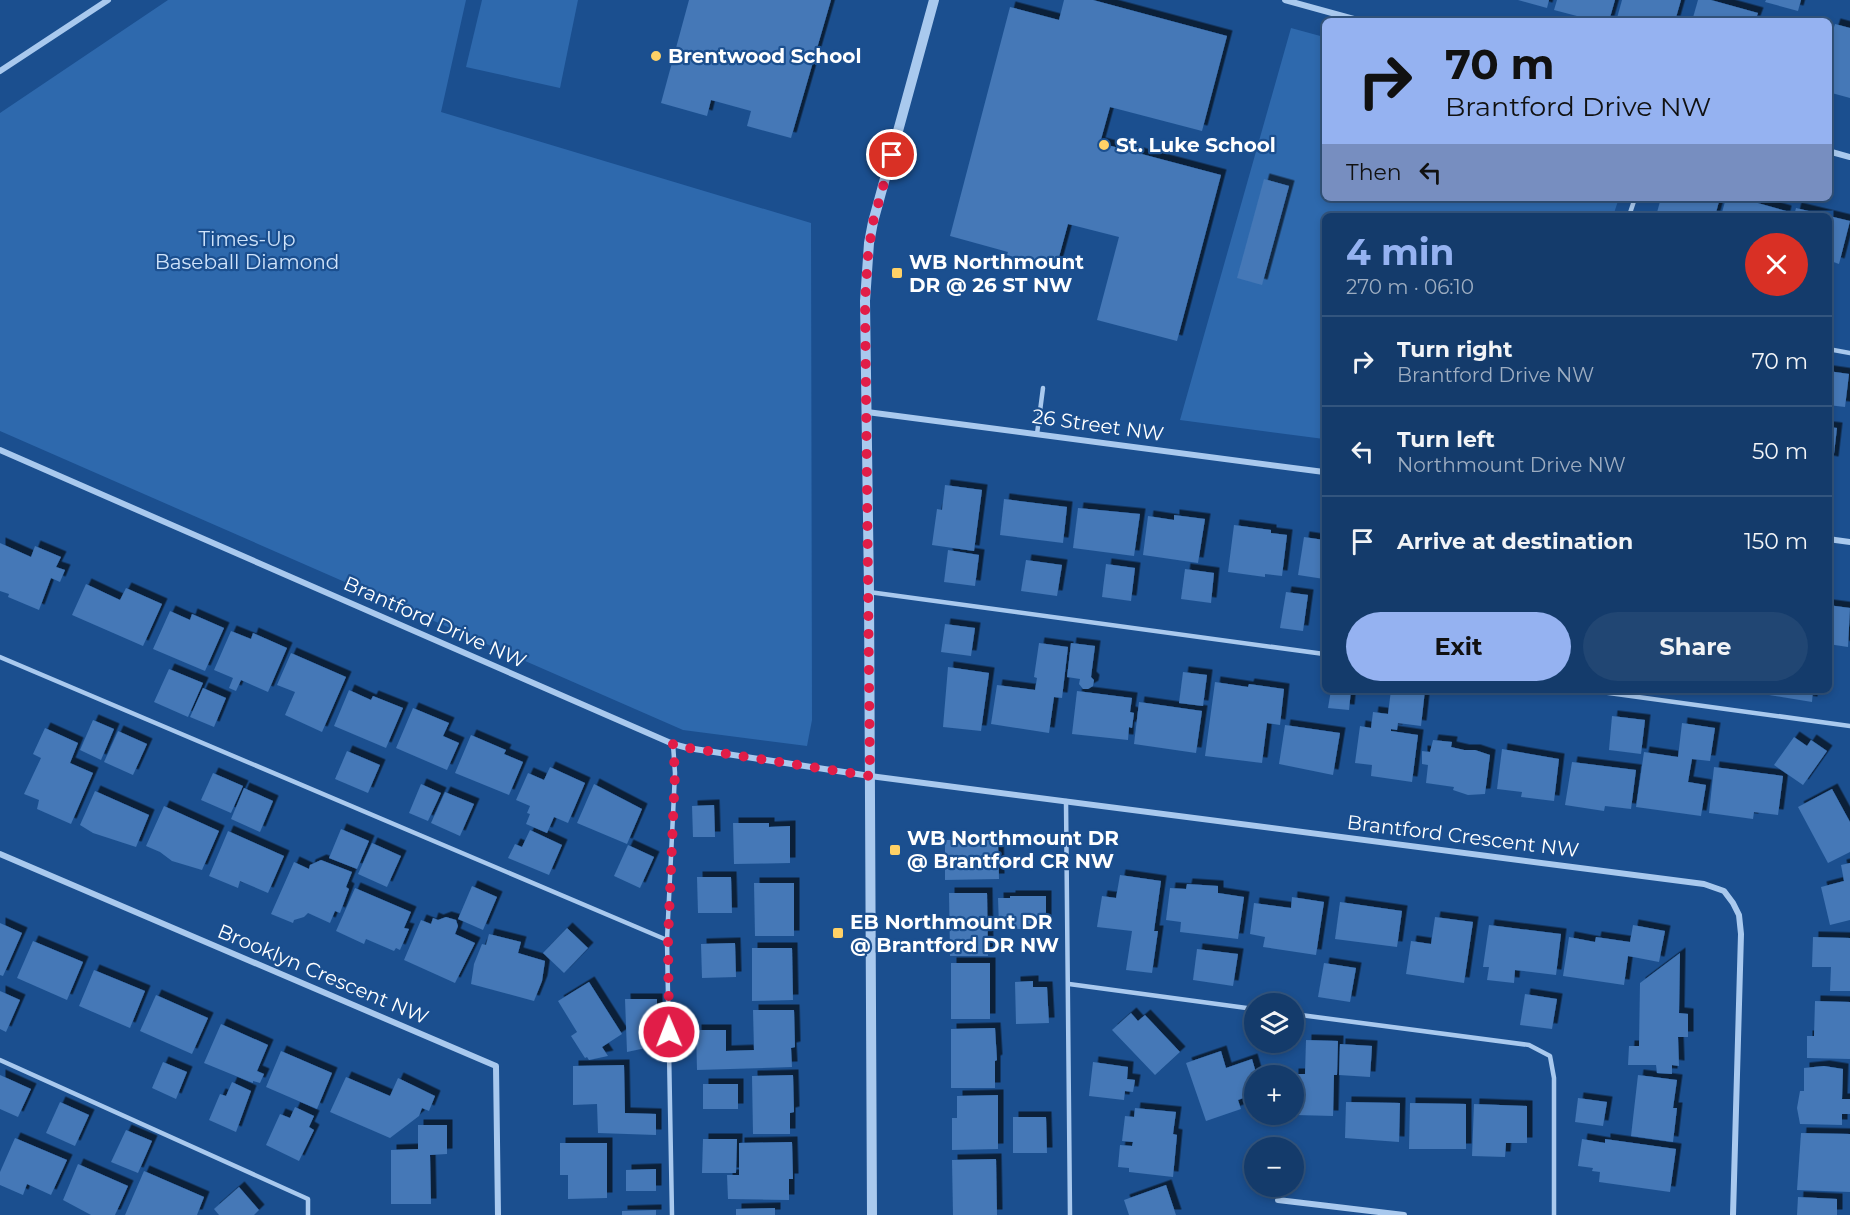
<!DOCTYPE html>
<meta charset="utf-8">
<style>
:root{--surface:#143b6b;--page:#214673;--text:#f1f3f6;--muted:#9dadc1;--line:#33557e;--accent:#95b2f1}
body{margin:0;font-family:Montserrat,sans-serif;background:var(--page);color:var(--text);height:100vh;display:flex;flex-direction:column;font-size:22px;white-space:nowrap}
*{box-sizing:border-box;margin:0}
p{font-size:20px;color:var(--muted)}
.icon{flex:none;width:33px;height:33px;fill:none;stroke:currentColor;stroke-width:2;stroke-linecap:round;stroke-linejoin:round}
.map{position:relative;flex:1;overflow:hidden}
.drawer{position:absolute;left:1322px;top:213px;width:510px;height:480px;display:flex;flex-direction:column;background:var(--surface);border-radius:9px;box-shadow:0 3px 9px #0003,0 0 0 2px var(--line)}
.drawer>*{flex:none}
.guide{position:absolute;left:1322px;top:18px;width:510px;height:183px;border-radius:9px;box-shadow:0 3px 9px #0003,0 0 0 2px var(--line);background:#95b2f1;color:#111;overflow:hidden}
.buttons{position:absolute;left:1244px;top:993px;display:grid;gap:12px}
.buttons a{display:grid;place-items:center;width:60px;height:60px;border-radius:50%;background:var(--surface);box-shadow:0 3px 9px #0003,0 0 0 2px var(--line);font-size:30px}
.pin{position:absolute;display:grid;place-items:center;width:51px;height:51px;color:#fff;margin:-26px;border:3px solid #fff;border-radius:50%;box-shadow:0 2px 6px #0007}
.me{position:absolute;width:66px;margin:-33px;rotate:359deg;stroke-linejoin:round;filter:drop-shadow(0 0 4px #0008)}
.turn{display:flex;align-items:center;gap:21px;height:126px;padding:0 24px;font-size:27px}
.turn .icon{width:78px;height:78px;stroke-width:2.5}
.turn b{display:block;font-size:42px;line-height:51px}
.then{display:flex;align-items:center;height:57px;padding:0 24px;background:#0003;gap:12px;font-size:22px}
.round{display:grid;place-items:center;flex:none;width:63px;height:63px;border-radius:32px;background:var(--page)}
.headline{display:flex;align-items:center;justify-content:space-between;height:102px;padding:0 24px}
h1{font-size:36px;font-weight:700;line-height:45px;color:var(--accent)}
.button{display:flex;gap:12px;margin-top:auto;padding:12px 24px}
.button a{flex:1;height:69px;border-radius:36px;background:var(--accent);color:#111;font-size:24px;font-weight:700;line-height:69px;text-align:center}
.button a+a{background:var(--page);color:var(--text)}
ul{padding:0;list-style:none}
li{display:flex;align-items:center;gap:18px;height:90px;padding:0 24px;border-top:2px solid var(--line)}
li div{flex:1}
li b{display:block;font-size:22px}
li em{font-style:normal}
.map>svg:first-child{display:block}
.green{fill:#2e69ad}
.building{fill:#4478b7;filter:url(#shadow)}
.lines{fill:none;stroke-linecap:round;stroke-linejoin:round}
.service{stroke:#a9c9ee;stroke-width:4.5}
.minor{stroke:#a9c9ee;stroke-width:6}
.tertiary{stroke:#a9c9ee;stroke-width:10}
.route{stroke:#e11d48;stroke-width:10;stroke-dasharray:0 18}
.poi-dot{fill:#ffd166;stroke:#1b4f8f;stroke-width:2}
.labels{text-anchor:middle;stroke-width:4.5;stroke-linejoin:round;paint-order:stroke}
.poi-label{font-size:20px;font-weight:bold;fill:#fff;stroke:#1b4f8f;text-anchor:start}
.park-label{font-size:20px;fill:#cfe3fa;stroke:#1b4f8f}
.street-label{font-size:20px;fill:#fff;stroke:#1b4f8f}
</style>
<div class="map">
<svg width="1850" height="1215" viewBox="0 0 1850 1215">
<defs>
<filter id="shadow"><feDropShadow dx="5.5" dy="-5.5" stdDeviation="0" flood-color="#0009"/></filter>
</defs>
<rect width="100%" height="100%" fill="#1b4f8f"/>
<g class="green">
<path d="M168,0H466L441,112L811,223L812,720L807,746L683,730L0,431V113Z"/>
<path d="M482,0H578L560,88L466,67Z"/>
<path d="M1291,28L1324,37V198H1619L1613,216H1324V439L1180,420Z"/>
</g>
<g class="building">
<path d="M689,0H831L791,138L747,126L751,111L711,100L707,116L661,103Z"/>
<path d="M1064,0H1093L1227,36L1202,131L1110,107L1100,143L1221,175L1177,341L1097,320L1119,237L1068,224L1056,268L1007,255L1008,252L950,236L1010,7L1059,20Z"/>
<path d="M1518,0H1549L1547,8Z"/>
<path d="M1557,0H1615L1609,21H1596L1554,10Z"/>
<path d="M1622,0H1681L1675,21H1627L1617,18Z"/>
<path d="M1698,0H1711L1758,13L1755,21H1692Z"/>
<path d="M1766,0H1801L1798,11L1765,2Z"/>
<path d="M1835,24L1850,28V98L1828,92V46Z"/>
<path d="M1264,179L1289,186L1262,285L1237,278Z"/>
<path d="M1661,198H1720L1715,216H1656Z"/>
<path d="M1726,198H1740L1786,211L1785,216H1721Z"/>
<path d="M1796,208L1850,221L1839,264L1828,260V216H1794Z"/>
<path d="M1828,371L1849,374L1845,407L1828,405Z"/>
<path d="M1828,427L1837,428L1833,462L1828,461Z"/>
<path d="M945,485L982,490L974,551L932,545L937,509L942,510Z"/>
<path d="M1004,499L1067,507L1063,543L1000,535Z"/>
<path d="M1078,508L1140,514L1134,556L1073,548Z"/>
<path d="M1174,515L1205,519L1198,563L1143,555L1148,516L1174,520Z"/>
<path d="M1234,525L1271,530V533L1287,535L1282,576L1265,574V577L1228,572Z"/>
<path d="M1304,537L1324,540V579L1298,575Z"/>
<path d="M0,543L31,557L35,546L61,557L56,567L65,570L60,582L51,578L39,610L8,597L9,594L0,591Z"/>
<path d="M948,550L979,555L975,586L944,582Z"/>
<path d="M1026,560L1062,565L1057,596L1021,591Z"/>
<path d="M1106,564L1135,568L1131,601L1102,597Z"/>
<path d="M1185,569L1214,573L1211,603L1181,599Z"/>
<path d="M86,584L120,600L126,588L162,604L143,646L72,615Z"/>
<path d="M1286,592L1308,595L1303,631L1280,628Z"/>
<path d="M1828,605L1850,608L1848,647L1828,644Z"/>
<path d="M170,611L190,620L192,614L224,628L205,671L153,649Z"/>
<path d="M945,624L975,628L971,656L941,652Z"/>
<path d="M231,631L251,639L253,633L287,648L268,692L241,680L236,691L229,688L233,678L214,670Z"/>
<path d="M1039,643L1068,647L1062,698L1054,697L1049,733L991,724L997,685L1035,690L1037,678L1034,677Z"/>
<path d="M1071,643L1095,646L1091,677L1094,680L1093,686L1088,689H1083L1079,684L1080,679L1067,677Z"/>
<path d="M291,653L346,677L322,732L285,715L295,692L277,685Z"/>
<path d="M948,667L989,673L981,731L943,727Z"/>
<path d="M169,669L203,683L188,717L154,702Z"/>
<path d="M1183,672L1207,675L1203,706L1179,703Z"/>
<path d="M1215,682L1248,687L1249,684L1284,689L1280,725L1267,723L1262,763L1205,756Z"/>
<path d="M203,688L226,698L214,727L190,717Z"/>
<path d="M349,690L371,700L373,696L403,708L386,748L334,726Z"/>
<path d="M1331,690H1351L1349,710L1328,708Z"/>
<path d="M1391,690H1425L1421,726L1398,723L1397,730L1391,729V731L1418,735L1412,782L1371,776L1372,765L1355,763L1360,726L1371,728L1373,712L1388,714Z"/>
<path d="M1738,690H1813L1812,702Z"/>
<path d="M1077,691L1132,698L1130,712L1134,713L1132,728L1129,727L1128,740L1072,734Z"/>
<path d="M1139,702L1202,711L1196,753L1134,744Z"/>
<path d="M413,708L449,723L443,736L459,743L447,770L396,748Z"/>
<path d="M1612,716L1645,720L1641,754L1609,750Z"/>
<path d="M93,720L114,729L101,760L80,750Z"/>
<path d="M1682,723L1715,728L1710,761L1692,759L1688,782L1706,785L1701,816L1636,807L1644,752L1678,757Z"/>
<path d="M1285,725L1340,733L1333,775L1279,764Z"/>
<path d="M45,728L78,743L70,763L93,773L71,824L37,809L39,800L24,794L41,758L33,754Z"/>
<path d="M118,731L147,744L133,775L104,762Z"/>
<path d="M471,735L506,750L504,754L523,762L509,795L455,773Z"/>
<path d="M1794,737L1807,746L1811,740L1827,751L1803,785L1774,765Z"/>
<path d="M1433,740L1452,742L1451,747L1464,750H1475L1490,755L1485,794L1468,795L1453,790L1454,787L1426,783L1428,765L1422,764V751L1430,752Z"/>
<path d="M1502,749L1559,759L1554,801L1521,797L1522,792L1497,789Z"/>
<path d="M347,751L380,765L368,793L335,779Z"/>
<path d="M1572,762L1636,770L1631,809L1605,806L1604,811L1565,805Z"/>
<path d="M550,767L585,783L568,823L554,817L547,833L526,824L530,814L527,813L530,806L516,800L528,773L544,780Z"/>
<path d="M1714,767L1783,776L1778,815L1754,812L1753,819L1709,813Z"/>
<path d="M213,773L243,786L231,813L201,800Z"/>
<path d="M421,784L441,793L428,821L409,813Z"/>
<path d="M594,784L642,809L627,844L577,823Z"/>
<path d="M244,788L273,801L260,832L231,819Z"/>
<path d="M1832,789L1850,822V852L1828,863L1798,807Z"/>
<path d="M95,791L149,815L136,847L93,833L80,825Z"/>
<path d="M445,792L474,804L460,836L431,823Z"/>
<path d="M714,805L715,837H693L692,806Z"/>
<path d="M164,806L219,831L202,870L172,861L160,852L146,846Z"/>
<path d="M733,823H769V827L790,826V863L734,864Z"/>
<path d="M341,829L369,841L357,869L329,858Z"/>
<path d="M530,830L562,845L549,875L508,858L515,844L522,847Z"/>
<path d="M228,831L284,856L268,893L240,881L238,888L209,876Z"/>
<path d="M945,840H998L999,879L945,880Z"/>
<path d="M372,843L401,856L387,887L358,874Z"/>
<path d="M628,845L654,857L640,888L614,876Z"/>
<path d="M321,860L352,872L346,887L349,889L340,913L335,911L330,923L308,913L304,917L294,920L293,923L271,914L294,862L309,869L310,865Z"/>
<path d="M1850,863V920L1830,925L1821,887L1844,881L1841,865Z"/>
<path d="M1120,875L1161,881L1154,931H1158L1152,973L1126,970L1132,931L1097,927L1102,896L1116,898Z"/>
<path d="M697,877H731L732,913H698Z"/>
<path d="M754,883H794V936H755Z"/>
<path d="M1187,884L1218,886V893L1244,897L1238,939L1180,932L1181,922L1166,920L1170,888L1186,889Z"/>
<path d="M472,886L497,897L483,930L458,919Z"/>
<path d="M355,888L411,912L404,928L409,929L400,950L396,948L394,951L366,939L364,944L336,931Z"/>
<path d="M949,893H987L988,956H950Z"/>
<path d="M1010,896H1046V929H1010V926H999L998,898H1010Z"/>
<path d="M1292,897L1324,902L1316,955L1263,947L1265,937L1250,934L1254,903L1291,908Z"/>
<path d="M1340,902L1402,911L1397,947L1335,939Z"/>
<path d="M446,917L456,920L458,926L455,934L475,943L455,983L404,960L421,920L431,924L433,918L438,920Z"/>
<path d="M1435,917L1473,922L1464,983L1406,974L1411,941L1431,944Z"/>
<path d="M0,923L22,933L3,976L0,975Z"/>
<path d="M1489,925L1561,934L1556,975L1515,970L1514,983L1487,980L1489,967H1483Z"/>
<path d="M1633,925L1665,931L1659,962L1628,956L1624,985L1563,976L1569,937L1595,942L1596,937L1630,942Z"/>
<path d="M567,928L588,948L564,973L543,953Z"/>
<path d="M489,934L521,942L518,953L545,961L542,981L534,1001L471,984L474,964L482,944L486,945Z"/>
<path d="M1813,937L1850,938V991H1830L1831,967H1812Z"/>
<path d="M33,941L83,962L67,1000L17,978Z"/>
<path d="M735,943L736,977L702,978L701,944Z"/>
<path d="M752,948H792L793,1000L752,1001Z"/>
<path d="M1197,949L1238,954L1233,986L1193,980Z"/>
<path d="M1680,953L1679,1013L1688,1014V1037H1678L1679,1066L1672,1065V1074L1657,1073L1656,1065H1628L1629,1046H1639L1640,983Z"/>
<rect x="951" y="963" width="39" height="56"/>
<path d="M1324,963L1356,968L1350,1002L1318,997Z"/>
<path d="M94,970L145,991L130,1028L79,1006Z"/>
<path d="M1033,981V987H1047L1049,1023L1016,1024L1015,982Z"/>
<path d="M589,982L622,1034L602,1047L608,1056L589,1060L587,1057L585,1058L571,1036L577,1032L558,1001Z"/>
<path d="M0,991L20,1000L6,1032L0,1029Z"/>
<path d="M1525,994L1557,999L1552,1029L1520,1025Z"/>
<path d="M156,995L208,1018L192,1054L140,1031Z"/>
<path d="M625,999H657V1035L655,1036V1046L627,1052Z"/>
<path d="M1815,1001L1850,1002V1059L1807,1058V1036H1814Z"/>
<path d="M753,1010H794L795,1047L791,1048L792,1067L697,1070L696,1030H726V1051L754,1050Z"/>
<path d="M1131,1013L1138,1021L1145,1015L1180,1052L1155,1075L1112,1030Z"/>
<path d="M221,1024L268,1045L257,1071L264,1074L260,1083L253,1081V1083L204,1063Z"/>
<path d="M995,1028L997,1060L995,1061V1088H951V1029Z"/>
<path d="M1306,1040L1338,1041L1337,1075H1334L1333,1116L1296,1115V1112H1293V1074H1305Z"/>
<path d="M1340,1044L1372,1046L1370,1077L1339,1075Z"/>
<path d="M281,1051L332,1073L317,1109L266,1087Z"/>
<path d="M1221,1051L1226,1068L1252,1059L1257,1076H1254V1094L1238,1100L1241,1109L1206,1121L1186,1063Z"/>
<path d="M163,1062L187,1072L176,1099L152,1088Z"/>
<path d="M1093,1062L1128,1067L1127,1079L1135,1080L1133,1092L1125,1091L1124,1100L1089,1096Z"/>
<path d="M624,1065L625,1113L656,1114V1135L598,1133L597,1104L573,1105V1066Z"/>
<path d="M1824,1066L1843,1069L1842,1099H1850V1114H1842V1125L1800,1124L1797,1108L1800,1091H1804V1068Z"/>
<path d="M0,1075L31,1089L18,1117L0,1109Z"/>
<path d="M793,1075L794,1112L790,1113V1134H753L752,1076Z"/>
<path d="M1638,1075L1677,1080L1673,1108H1677L1673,1142L1631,1136Z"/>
<path d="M346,1077L390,1096L398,1078L435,1096L429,1111L422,1108L419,1116L390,1138L330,1112Z"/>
<path d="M232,1082L251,1091L236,1132L209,1120L220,1094L226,1096Z"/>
<rect x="703" y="1084" width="35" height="25"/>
<path d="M998,1095V1149L952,1150V1118H957V1096Z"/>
<path d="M1578,1098L1607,1102L1603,1126L1575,1122Z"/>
<path d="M60,1102L89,1115L75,1146L46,1133Z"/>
<path d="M1346,1102L1400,1103L1399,1142L1345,1138Z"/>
<path d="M1410,1103L1466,1104V1149H1409Z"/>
<path d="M1474,1104L1527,1106V1143H1506L1505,1157L1472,1156Z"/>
<path d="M295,1107L314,1116L309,1127L314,1130L299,1161L266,1145L280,1114L290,1118Z"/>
<path d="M1135,1108L1176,1112L1173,1134L1177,1135L1173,1177L1129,1172V1168L1118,1167L1120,1145L1132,1146L1133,1142L1122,1141L1125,1116L1134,1117Z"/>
<path d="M1013,1117H1046L1047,1153H1013Z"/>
<path d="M418,1125H447V1154L430,1155L431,1204H391V1150L418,1149Z"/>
<path d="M126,1130L152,1141L138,1173L111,1162Z"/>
<path d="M1801,1133L1850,1134V1192L1797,1190Z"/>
<path d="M15,1138L67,1160L51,1195L27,1184L23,1195L0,1185V1172Z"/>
<path d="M703,1139H737L736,1173H702Z"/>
<path d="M1582,1139L1605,1143V1139L1676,1149L1670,1192L1599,1182L1600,1172L1592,1171L1593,1168L1578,1166Z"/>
<path d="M792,1142L793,1179H789V1200L728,1199L727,1175H739V1143Z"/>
<path d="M560,1143H607V1198L568,1199V1175H560Z"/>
<path d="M996,1159L997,1215H953L952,1160Z"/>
<path d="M78,1164L128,1186L115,1215H91L63,1200Z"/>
<path d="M656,1169V1191H626V1170Z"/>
<path d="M144,1171L204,1197L197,1215H125Z"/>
<path d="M1166,1185L1176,1215H1129L1124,1200Z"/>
<path d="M239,1187L259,1210L254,1215H219L214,1209Z"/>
<path d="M1798,1197L1837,1199V1215H1797Z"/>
<path d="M775,1208V1215H736V1209Z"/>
<path d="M656,1210V1215H622V1211Z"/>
</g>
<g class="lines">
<g class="service">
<path d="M1629,216L1635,198"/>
<path d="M1828,349L1850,353"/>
<path d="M1037,434L1043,388"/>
<path d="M869,592L1324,654"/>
<path d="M0,657L667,940"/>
<path d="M1587,690L1850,726"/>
<path d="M1066,801L1070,1215"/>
<path d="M1069,984L1254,1009"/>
<path d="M1293,1014L1529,1045L1550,1056L1554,1078V1215"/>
<path d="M0,1060L308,1199V1215"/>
<path d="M672,1215L667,940L675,773L673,744"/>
</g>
<g class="minor">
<path d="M1285,0L1361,21"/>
<path d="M0,71L108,0"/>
<path d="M1828,151L1850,157"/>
<path d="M867,412L1324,472"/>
<path d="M0,450L673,744L688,748L870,776L1704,884L1724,891L1733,903L1739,915L1741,934L1733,1215"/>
<path d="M1828,539L1850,542"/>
<path d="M0,854L496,1066L498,1215"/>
<path d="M1278,1200L1404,1215"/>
</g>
<path class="tertiary" d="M872,1215L869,592L865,301L869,243L873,222L934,0"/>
</g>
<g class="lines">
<path class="route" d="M669,1032L668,940L675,773L673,744L688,748L870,776L865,301L868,255L873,222L892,155"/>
</g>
<g class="poi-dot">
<circle cx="656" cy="56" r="6"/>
<circle cx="1104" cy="145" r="6"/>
<rect x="891" y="267" width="12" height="12" rx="3"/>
<rect x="889" y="844" width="12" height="12" rx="3"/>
<rect x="832" y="927" width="12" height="12" rx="3"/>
</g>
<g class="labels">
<g class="poi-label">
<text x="668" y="63">Brentwood School</text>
<text x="1116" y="152">St. Luke School</text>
<text x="909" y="269">WB Northmount<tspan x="909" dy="23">DR @ 26 ST NW</tspan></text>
<text x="907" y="845">WB Northmount DR<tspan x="907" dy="23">@ Brantford CR NW</tspan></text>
<text x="850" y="929">EB Northmount DR<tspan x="850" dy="23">@ Brantford DR NW</tspan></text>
</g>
<g class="park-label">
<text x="247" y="246">Times-Up<tspan x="247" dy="23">Baseball Diamond</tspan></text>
</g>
<g class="street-label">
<text transform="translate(1098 425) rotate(8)" y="7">26 Street NW</text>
<text transform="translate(435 622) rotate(24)" y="7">Brantford Drive NW</text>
<text transform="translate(1463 836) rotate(7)" y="7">Brantford Crescent NW</text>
<text transform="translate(323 974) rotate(23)" y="7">Brooklyn Crescent NW</text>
</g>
</g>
</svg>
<div class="buttons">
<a><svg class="icon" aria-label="layers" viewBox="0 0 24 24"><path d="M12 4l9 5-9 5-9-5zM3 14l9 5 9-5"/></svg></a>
<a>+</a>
<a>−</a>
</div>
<div class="pin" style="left:892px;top:155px;background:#d93025"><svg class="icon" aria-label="arrive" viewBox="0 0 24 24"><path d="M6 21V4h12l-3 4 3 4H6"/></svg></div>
<svg class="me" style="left:669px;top:1032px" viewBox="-20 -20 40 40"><circle r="17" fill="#e11d48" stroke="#fff" stroke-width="3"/><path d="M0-11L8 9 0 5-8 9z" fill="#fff"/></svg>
<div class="guide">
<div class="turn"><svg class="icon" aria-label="right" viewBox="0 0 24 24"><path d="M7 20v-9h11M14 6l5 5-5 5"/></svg><div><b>70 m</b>Brantford Drive NW</div></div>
<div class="then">Then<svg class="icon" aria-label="left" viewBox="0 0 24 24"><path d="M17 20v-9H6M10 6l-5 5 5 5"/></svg></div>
</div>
<section class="drawer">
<div class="headline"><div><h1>4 min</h1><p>270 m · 06:10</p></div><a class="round" style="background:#d93025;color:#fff"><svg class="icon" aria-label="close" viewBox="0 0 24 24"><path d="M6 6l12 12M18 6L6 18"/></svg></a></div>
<ul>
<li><svg class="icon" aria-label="right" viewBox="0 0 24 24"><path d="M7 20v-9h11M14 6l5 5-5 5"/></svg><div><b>Turn right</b><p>Brantford Drive NW</p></div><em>70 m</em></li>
<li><svg class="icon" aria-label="left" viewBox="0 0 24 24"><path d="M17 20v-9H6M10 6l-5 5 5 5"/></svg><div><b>Turn left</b><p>Northmount Drive NW</p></div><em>50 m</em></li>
<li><svg class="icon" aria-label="arrive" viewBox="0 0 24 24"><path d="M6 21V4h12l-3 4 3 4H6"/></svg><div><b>Arrive at destination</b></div><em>150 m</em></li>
</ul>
<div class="button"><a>Exit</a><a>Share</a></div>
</section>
</div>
